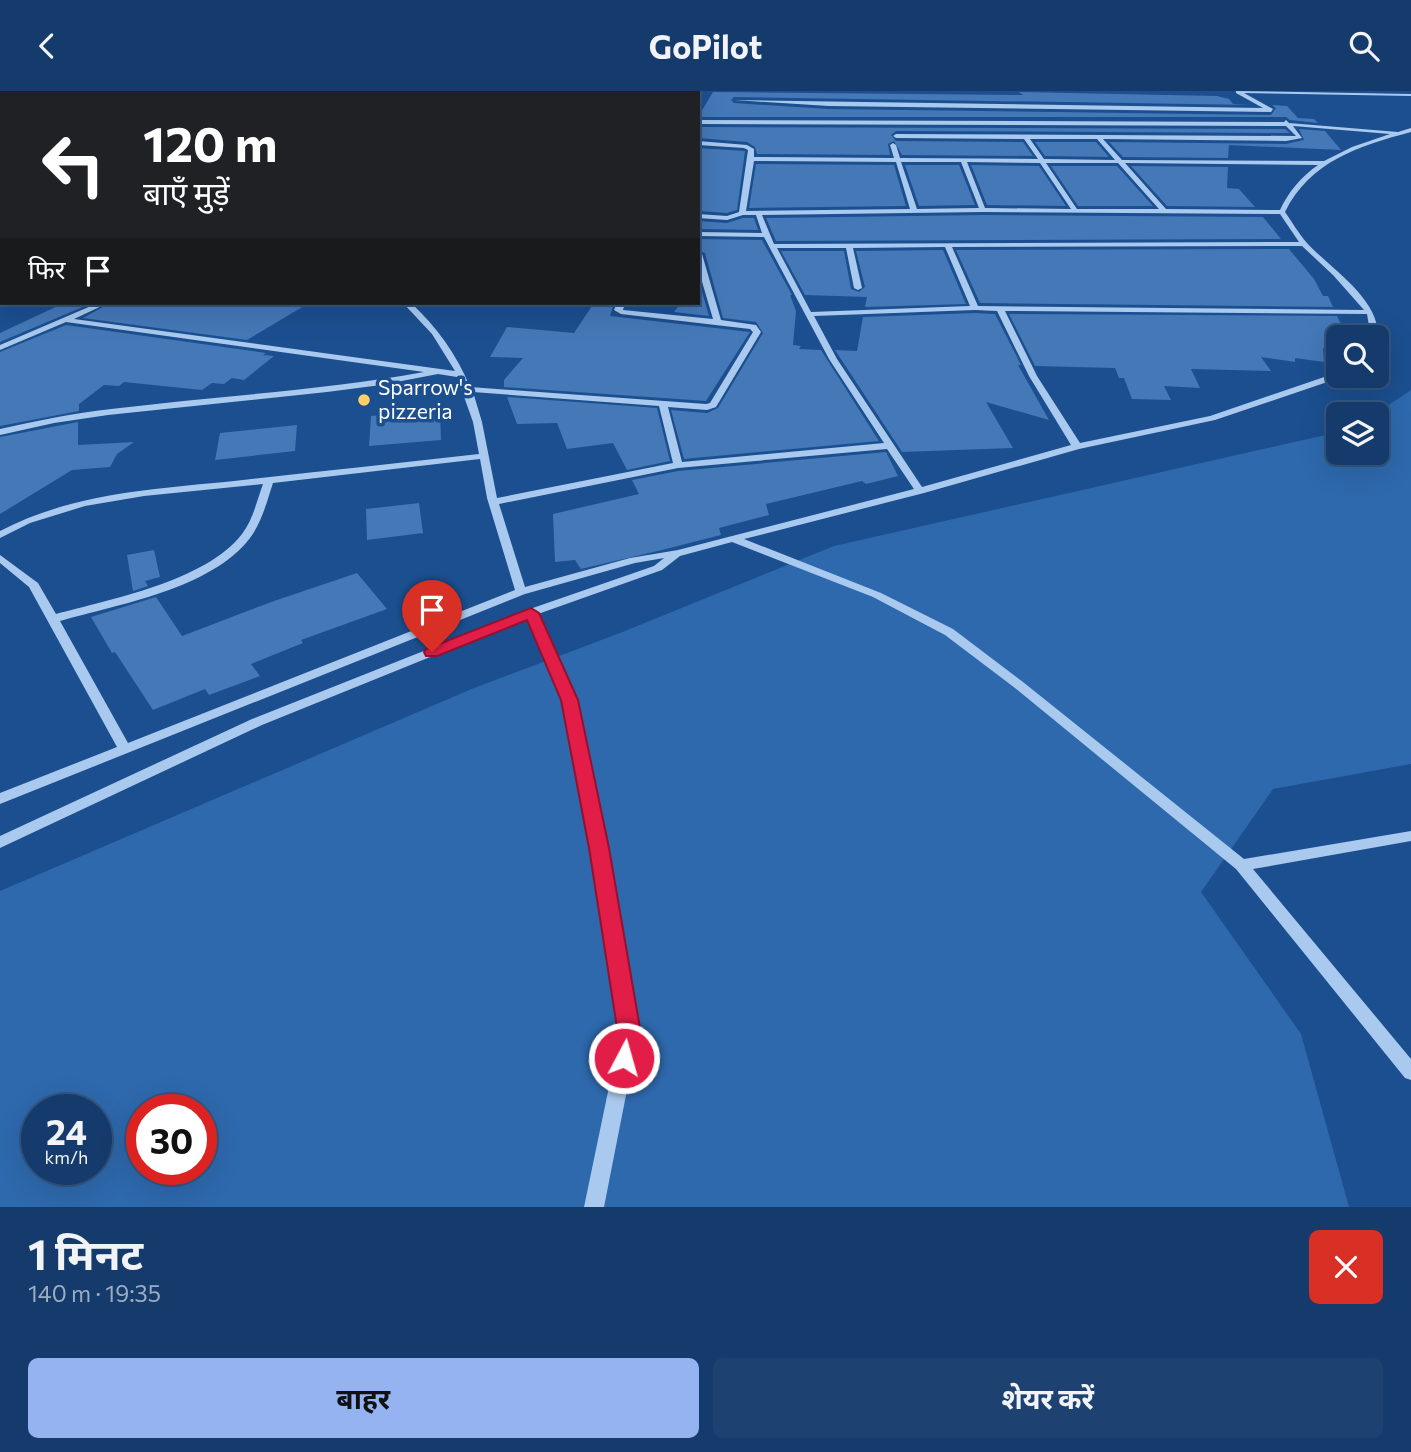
<!DOCTYPE html>
<html lang="hi">
<meta charset="utf-8">
<style>
:root{--surface:#143b6b;--page:#1d4271;--text:#f1f3f6;--muted:#9dadc1;--line:#33557e;--accent:#95b2f1}
body{margin:0;font-family:Commissioner,"Noto Sans Devanagari",sans-serif;background:var(--page);color:var(--text);height:100vh;display:flex;flex-direction:column;font-size:26px;white-space:nowrap}
*{box-sizing:border-box;margin:0}
p{font-size:23px;color:var(--muted)}
.icon{flex:none;width:38px;height:38px;fill:none;stroke:currentColor;stroke-width:2;stroke-linecap:round;stroke-linejoin:round}
.map{position:relative;height:1116px;overflow:hidden}
.drawer{display:flex;flex-direction:column;background:var(--surface);flex:1}
.drawer>*{flex:none}
.guide{position:absolute;left:0px;top:0px;width:700px;height:214px;box-shadow:0 7px 28px #0002,0 0 0 2px var(--line);background:#202124;color:#fff;overflow:hidden}
.controls{position:absolute;left:1326px;top:234px;display:grid;gap:14px}
.controls a{display:grid;place-items:center;width:63px;height:63px;border-radius:10px;background:var(--surface);box-shadow:0 7px 28px #0002,0 0 0 2px var(--line);font-size:35px}
.speed{position:absolute;left:21px;top:1003px;display:flex;gap:14px;font-size:35px;font-weight:700;text-align:center}
.speed>*{display:grid;place-content:center;width:91px;height:91px;border-radius:50%;background:var(--surface);box-shadow:0 7px 28px #0002,0 0 0 2px var(--line);line-height:1}
.speed small{font-size:18px;font-weight:400}
.speed .limit{border:10px solid #d22;background:#fff;color:#111}
.pin{position:absolute;display:grid;place-items:center;width:60px;height:60px;color:#fff;margin:-72px -30px;border-radius:50% 50% 50% 0;rotate:-45deg;box-shadow:0 0 7px #0007}
.pin .icon{rotate:45deg}
.me{position:absolute;width:77px;margin:-38px;rotate:6deg;stroke-linejoin:round;filter:drop-shadow(0 0 5px #0008)}
.turn{display:flex;align-items:center;gap:24px;height:147px;padding:0 28px;font-size:32px}
.turn .icon{width:91px;height:91px;stroke-width:2.5}
.turn b{display:block;font-size:49px;line-height:60px}
.then{display:flex;align-items:center;height:66px;padding:0 28px;background:#0003;gap:14px;font-size:26px}
.round{display:grid;place-items:center;flex:none;width:74px;height:74px;border-radius:10px;background:var(--page)}
.headline{display:flex;align-items:center;justify-content:space-between;height:119px;padding:0 28px}
h1{font-size:42px;font-weight:700;line-height:52px}
.cta{display:flex;gap:14px;margin-top:auto;padding:14px 28px}
.cta a{flex:1;height:80px;border-radius:10px;background:var(--accent);color:#111;font-size:28px;font-weight:700;line-height:80px;text-align:center}
.cta a+a{background:var(--page);color:var(--text)}
header{display:flex;justify-content:space-between;align-items:center;height:91px;padding:0 28px;background:var(--surface);font-size:32px;font-weight:700}
.map>svg:first-child{display:block}
.green{fill:#2e69ad;fill-rule:evenodd}
.building{fill:#4478b7}
.lines{fill:none;stroke-linecap:round;stroke-linejoin:round}
.minor{fill:#a9c9ee;fill-rule:evenodd}
.highway{fill:#fff;fill-rule:evenodd}
.rail-casing{stroke:#fff;stroke-width:3.5}
.rail{stroke:#1b4f8f;stroke-width:2.5;stroke-dasharray:7;stroke-linecap:butt}
.route{fill:#e11d48;stroke:#92132f;stroke-width:2}
.poi-dot{fill:#ffd166;stroke:#1b4f8f;stroke-width:2.5}
.labels{text-anchor:middle;stroke-width:7;stroke-linejoin:round;paint-order:stroke}
.far-poi-label{font-size:21px;fill:#fff;stroke:#1b4f8f;text-anchor:start}
</style>
<header><svg class="icon" aria-label="back" viewBox="0 0 24 24"><path d="M15 5l-7 7 7 7"/></svg>GoPilot<svg class="icon" aria-label="search" viewBox="0 0 24 24"><circle cx="10" cy="10" r="6"/><path d="M15 15l6 6"/></svg></header>
<div class="map">
<svg width="1411" height="1116" viewBox="0 0 1411 1116">
<rect width="100%" height="100%" fill="#1b4f8f"/>
<path class="green" d="M1411,299V673L1273,698L1201,801L1301,943L1349,1116H0V800L474,597L620,542L834,455L1339,341V362H1377V324H1374ZM37,1018H96V1078H37ZM142,1018H201V1078H142Z"/>
<g class="building">
<path d="M713,1L1023,4L1019,1L1217,5L1229,8L1233,13L1253,14L734,6L731,9L734,12L829,18L1271,24L1276,17L1272,14L1287,15L1298,27L1314,28L1318,32L1290,29L1286,26H698Z"/>
<path d="M698,36L1285,38L1290,42L896,40L891,44L896,50L1023,51L1033,65L902,64L894,50L888,53L890,64L757,63L755,56L747,51L698,47Z"/>
<path d="M1299,38L1325,40L1341,59L1229,54L1228,67L1123,66L1109,51L1286,53L1304,49Z"/>
<path d="M1035,51H1096L1109,66L1045,65Z"/>
<path d="M698,57L745,60L737,119L727,122L698,120Z"/>
<path d="M756,73L894,74L906,115L749,117Z"/>
<path d="M905,74H959L975,114L919,115Z"/>
<path d="M971,74L1039,75L1066,115L987,114Z"/>
<path d="M1051,75H1117L1153,115H1078Z"/>
<path d="M1131,75L1228,76L1227,97L1239,98L1255,116L1167,115Z"/>
<path d="M983,124L1263,126L1281,148L776,150L766,127Z"/>
<path d="M743,127H754L758,139L698,138V130L727,132Z"/>
<path d="M698,148L762,149L792,204H790L796,220L793,254L801,255L799,258L821,259L879,350L684,368L671,319L707,322L718,317L763,242L756,231L723,227L705,162L698,159Z"/>
<path d="M1289,158L1314,188L1323,205H1328L1333,216L980,212L956,159Z"/>
<path d="M943,159L966,213L865,216L867,206L805,204L781,160H844L851,198L859,201L865,196L856,160Z"/>
<path d="M698,187L709,225L674,221L681,212H698Z"/>
<path d="M64,212H92L0,251V242Z"/>
<path d="M110,212H309L247,249L83,227Z"/>
<path d="M594,212H614L610,225L750,241L706,310L504,296V289L523,267L490,266L507,236L574,242Z"/>
<path d="M975,222L995,223L1021,274H1018L1049,329L986,311L1013,357L902,361L835,259L857,260L863,226Z"/>
<path d="M1009,223L1337,225L1345,241H1339V258L1323,257L1324,271L1295,267V271L1261,266L1271,280L1191,278L1200,297L1164,295L1171,309L1132,308L1124,287H1119L1115,277L1035,275Z"/>
<path d="M66,234L266,262L263,264L274,265L244,289L232,287L224,293L212,292L202,299L124,291L119,295L104,294L79,313V320L0,335V261Z"/>
<path d="M507,306L657,317L670,370L627,379L613,352L567,358L557,332L517,333Z"/>
<path d="M440,320L441,349L369,355L371,325Z"/>
<path d="M78,331V354L134,351L117,363L110,376L72,379L0,423V346Z"/>
<path d="M297,334L295,360L215,369L220,342Z"/>
<path d="M886,361L898,385L866,393L862,390L766,413L769,424L719,437L721,444L662,459L581,478L575,469L555,471L553,423L639,403L632,389L678,380Z"/>
<path d="M419,412L423,442L367,449L366,418Z"/>
<path d="M154,459L160,486L145,490L148,495L133,500L127,464Z"/>
<path d="M357,482L387,518L301,549L303,552L251,573L260,585L209,604L205,598L153,619L115,561L112,562L91,526L156,506L182,545L274,510Z"/>
</g>
<g class="lines">
<g class="minor">
<path d="M1236,0L1411,3V5L1244,2L1273,18L1271,21L829,15L734,9L1263,17L1236,2Z"/>
<rect x="0" y="16" width="2" height="4"/>
<path d="M698,29L1284,31L1286,29L1289,32L1398,41L1411,37V41C1359,55 1310,70 1285,121C1292,131 1299,143 1307,152C1331,178 1382,209 1378,249L1377,247H1371L1367,223L1005,220L1037,285L1080,352L1210,325L1336,282L1339,281V285L1342,286L1215,329L1079,358L924,402L744,448L881,502L953,538L1023,591L1244,768L1411,740V750L1253,778L1411,968V989L1405,987L1236,778L1015,597L945,544L873,506L732,451L680,465L662,479L538,523L575,609L606,757L638,943L604,1116H584L620,943L592,757L563,609L527,527L262,634L0,757V745L252,628L527,519L654,475L664,467L635,472L525,503L0,713V702L117,656L29,496L0,472V464L38,492L56,523C111,508 206,490 242,443C253,429 257,409 263,393L144,405L85,415L30,432L0,447V440C73,402 154,398 234,390C316,381 397,372 479,363L473,331L457,286L438,283L381,294L327,301L108,324L54,332L0,344V338C37,330 73,322 111,318C215,305 320,300 424,281L66,231L0,259V254L98,212H108L74,228L455,280L432,243L403,212H411C437,236 457,264 470,296L706,313L710,312L753,241L750,238L621,223L614,219L617,212H625L623,219L713,228L698,177V161L702,163L721,229L756,234L761,241L716,316L707,319L668,316L682,371L884,352L829,268L764,146L698,145V141L762,142L756,124H743L727,129L698,127V123L727,125L739,121L748,59L744,57L698,54V50L747,54L754,58V66L894,67L890,54L893,52L896,54L900,67L1038,68L1024,48L896,47L893,45L896,43L1296,45L1286,35L698,33ZM1293,35L1390,43L1352,56L1324,70L1122,69L1103,48L1286,50L1302,47ZM1030,48H1097L1115,69L1044,68ZM754,70L896,71L910,118L746,120ZM901,71H961L979,117L917,118ZM967,71L1040,72L1071,118L985,117ZM1046,72H1118L1159,118H1077ZM1125,72L1318,74C1301,86 1289,100 1280,119L1166,118ZM983,121L1280,123L1299,151L774,153L762,124ZM1302,155L1333,184L1364,219L978,215L952,156ZM945,156L970,215L811,221L777,157H846L854,197L858,199L862,197L853,157ZM975,219L997,220L1029,285L1071,354L922,396L837,268L814,225ZM473,301L659,315L673,372L497,407L482,331ZM887,358L914,398L678,459L630,467L525,496L499,413L678,377ZM480,368L487,407L515,499L128,652L60,530C119,513 211,498 250,447C262,431 267,410 273,392Z"/>
<path d="M2,52V56L0,57V53Z"/>
</g>
<g class="highway">
<path d="M116,0H127L115,2Z"/>
<path d="M135,0H146L134,2Z"/>
<rect x="0" y="31" width="2" height="6"/>
</g>
<defs>
<g id="rail">
<path d="M13,2L43,0"/>
<path d="M75,2L100,0"/>
</g>
</defs>
<use href="#rail" class="rail-casing"/>
<use href="#rail" class="rail"/>
</g>
<path class="route" d="M531,517L539,522L578,609L609,757L641,943L633,975L624,978L616,975L613,967L618,943L589,757L561,609L527,529L437,565H426L424,561L426,558Z"/>
<circle class="poi-dot" cx="364" cy="309" r="7"/>
<g class="labels">
<g class="far-poi-label">
<text x="378" y="304">Sparrow's<tspan x="378" dy="24">pizzeria</tspan></text>
</g>
</g>
</svg>
<div class="controls">
<a><svg class="icon" aria-label="search" viewBox="0 0 24 24"><circle cx="10" cy="10" r="6"/><path d="M15 15l6 6"/></svg></a>
<a><svg class="icon" aria-label="layers" viewBox="0 0 24 24"><path d="M12 4l9 5-9 5-9-5zM3 14l9 5 9-5"/></svg></a>
</div>
<div class="speed"><div>24<small>km/h</small></div><div class="limit">30</div></div>
<div class="pin" style="left:432px;top:561px;background:#d93025"><svg class="icon" aria-label="arrive" viewBox="0 0 24 24"><path d="M6 21V4h12l-3 4 3 4H6"/></svg></div>
<svg class="me" style="left:624px;top:967px" viewBox="-20 -20 40 40"><circle r="17" fill="#e11d48" stroke="#fff" stroke-width="3"/><path d="M0-11L8 9 0 5-8 9z" fill="#fff"/></svg>
<div class="guide">
<div class="turn"><svg class="icon" aria-label="left" viewBox="0 0 24 24"><path d="M17 20v-9H6M10 6l-5 5 5 5"/></svg><div><b>120 m</b>बाएँ मुड़ें</div></div>
<div class="then">फिर<svg class="icon" aria-label="arrive" viewBox="0 0 24 24"><path d="M6 21V4h12l-3 4 3 4H6"/></svg></div>
</div>
</div>
<section class="drawer">
<div class="headline"><div><h1>1 मिनट</h1><p>140 m · 19:35</p></div><a class="round" style="background:#d93025;color:#fff"><svg class="icon" aria-label="close" viewBox="0 0 24 24"><path d="M6 6l12 12M18 6L6 18"/></svg></a></div>
<div class="cta"><a>बाहर</a><a>शेयर करें</a></div>
</section>
